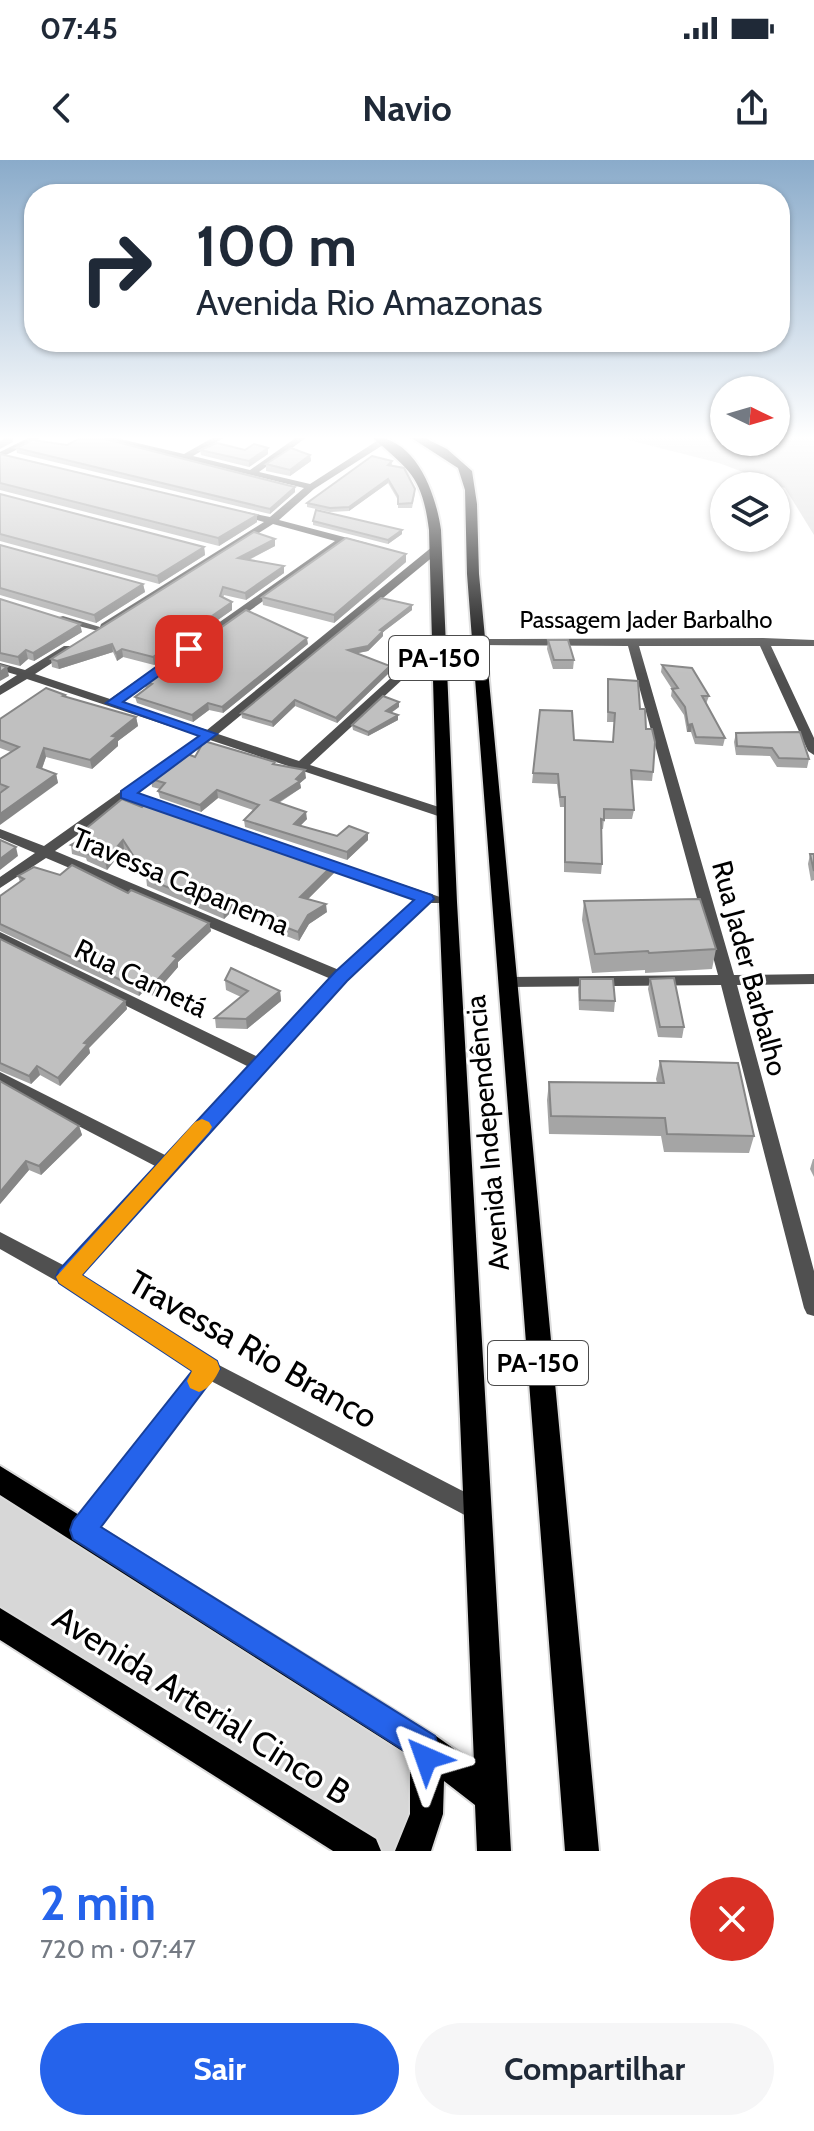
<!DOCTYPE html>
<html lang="pt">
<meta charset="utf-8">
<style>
:root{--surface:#fff;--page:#f6f6f7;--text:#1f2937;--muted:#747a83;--accent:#2563eb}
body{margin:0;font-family:Cabin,sans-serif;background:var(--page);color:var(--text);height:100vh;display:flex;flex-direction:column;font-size:30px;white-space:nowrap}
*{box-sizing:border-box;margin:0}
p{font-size:26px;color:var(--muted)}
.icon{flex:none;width:44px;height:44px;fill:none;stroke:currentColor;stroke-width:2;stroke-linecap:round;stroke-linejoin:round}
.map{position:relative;height:1691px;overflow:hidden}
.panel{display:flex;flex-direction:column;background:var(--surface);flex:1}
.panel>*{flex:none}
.guide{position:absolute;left:24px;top:24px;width:766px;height:168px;border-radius:32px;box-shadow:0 2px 6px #0004;background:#fff;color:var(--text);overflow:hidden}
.needle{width:52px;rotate:95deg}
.fabs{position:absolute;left:710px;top:216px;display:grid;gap:16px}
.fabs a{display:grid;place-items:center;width:80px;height:80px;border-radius:50%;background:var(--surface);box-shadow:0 2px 6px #0004;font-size:40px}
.pin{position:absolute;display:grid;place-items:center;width:68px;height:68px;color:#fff;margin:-34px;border-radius:16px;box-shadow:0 4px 12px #0006}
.me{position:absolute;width:88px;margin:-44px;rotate:317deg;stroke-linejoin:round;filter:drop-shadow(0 0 6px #0008)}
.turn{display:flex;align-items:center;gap:28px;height:168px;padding:0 40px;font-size:36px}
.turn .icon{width:104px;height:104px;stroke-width:2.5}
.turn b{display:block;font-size:56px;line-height:68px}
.round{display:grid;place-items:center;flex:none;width:84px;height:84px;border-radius:42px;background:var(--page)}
.summary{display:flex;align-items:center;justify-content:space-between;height:136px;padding:0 40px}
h1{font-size:48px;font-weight:700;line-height:60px;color:var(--accent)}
.cta{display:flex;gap:16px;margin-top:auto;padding:16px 40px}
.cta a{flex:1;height:92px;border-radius:48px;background:var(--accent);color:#fff;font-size:32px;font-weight:700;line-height:92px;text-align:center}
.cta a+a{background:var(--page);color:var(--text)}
.status{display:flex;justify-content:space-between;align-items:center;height:56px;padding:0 40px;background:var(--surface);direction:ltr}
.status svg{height:22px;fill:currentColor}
header{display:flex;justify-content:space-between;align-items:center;height:104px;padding:0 40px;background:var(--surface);font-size:36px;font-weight:700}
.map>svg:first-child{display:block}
.green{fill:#d7d7d7}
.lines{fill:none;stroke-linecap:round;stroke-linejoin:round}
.primary-casing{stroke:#dbdbdb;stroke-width:4}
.minor{fill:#505050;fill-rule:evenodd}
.primary{fill:#000;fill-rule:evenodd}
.wall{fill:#a5a5a5}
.shaded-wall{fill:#868686}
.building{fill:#c0c0c0;stroke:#868686;stroke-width:2}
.route{fill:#2563eb;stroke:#184099;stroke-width:2}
.slow{fill:#f59e0b}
.labels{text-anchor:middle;stroke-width:6;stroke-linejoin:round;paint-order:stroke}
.far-street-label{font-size:24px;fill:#000;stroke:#fff}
.shield{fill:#fff;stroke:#4c4c4c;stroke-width:2}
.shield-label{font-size:26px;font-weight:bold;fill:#000}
.street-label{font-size:28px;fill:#000;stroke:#fff}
.near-street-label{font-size:34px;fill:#000;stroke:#fff}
</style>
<div class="status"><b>07:45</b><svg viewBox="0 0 49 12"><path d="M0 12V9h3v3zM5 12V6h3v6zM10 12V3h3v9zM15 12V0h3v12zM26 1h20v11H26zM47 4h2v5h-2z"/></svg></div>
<header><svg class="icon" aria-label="back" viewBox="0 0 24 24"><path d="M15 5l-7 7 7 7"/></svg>Navio<svg class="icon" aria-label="share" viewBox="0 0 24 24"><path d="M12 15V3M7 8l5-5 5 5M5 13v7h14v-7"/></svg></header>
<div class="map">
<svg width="814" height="1691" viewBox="0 0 814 1691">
<rect width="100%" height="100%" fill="#fff"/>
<g class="green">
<path d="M617,277H724V282H776V277H814V375L785,328L719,303Z"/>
<path d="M0,1323L425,1587L412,1691H365L0,1451Z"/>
</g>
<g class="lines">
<defs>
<g id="primary">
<path d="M372,277C416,277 436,334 441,370L457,742L511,1691H477L475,1645L444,1621L443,1654L431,1691H395L410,1654V1596L0,1335V1306L436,1576L474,1603L439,742L429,370C422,316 410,311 372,277Z"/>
<path d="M410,277H423L447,289L472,311L477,344L479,414L599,1691H565L467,414L465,330L458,308Z"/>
<path d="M0,1448L376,1679L381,1691H333L0,1480Z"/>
</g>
</defs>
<use href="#primary" class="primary-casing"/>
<g class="minor">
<path d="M30,277H42L0,298V292Z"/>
<path d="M96,277H112L184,294L214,277H225L193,296L250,310L297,277H307L259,312L310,324L380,279H386V283L314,329L279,360L367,383V387L345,383L121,542L207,570L432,387H440V391L218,574L299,601L435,478H443V482L310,605L451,651L453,654L451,657H441L210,580L55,691L339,810L417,739L308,702L306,699L308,696H318L440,737L442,740L440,743H430L347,821L80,1115L215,1203L484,1342L487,1350L484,1358L476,1361L211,1221L91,1378L83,1381L75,1378L72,1370L75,1362L194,1211L60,1123L0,1089V1072L65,1106L157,1007L0,925V912L167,996L249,907L0,783V772L258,897L331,819L46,698L0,728V717L35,693L0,678V669L44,686L199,576L27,519L0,535V526L17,515L0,510V503L25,510L64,486H72V490L35,514L110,539L335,381L273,364L109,468L103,469L102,472L59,461V457L63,456L100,467L101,464L264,362L232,353V349L270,357L304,328Z"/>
<path d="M763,478L814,480V486H771L814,578V595L808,591L760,486H639L734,815L814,814V824L737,825L814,1111V1156L807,1154L804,1148L721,825L507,827L499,822L507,817L718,815L628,486L479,485L473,482L479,479Z"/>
</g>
<use href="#primary" class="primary"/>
</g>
<g class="wall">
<path d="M67,285L295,332L270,354L17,293L16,288Z"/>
<path d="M200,290H245L268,294L249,307L201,295Z"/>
<path d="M0,294L257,355V362L219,386L0,330Z"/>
<path d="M310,295L311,301L290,316L266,311V304Z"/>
<path d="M392,301V305L415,333L412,348H398V340L388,323L349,351L330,352L307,347V343Z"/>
<path d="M0,334L204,387L205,395L159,424L0,381Z"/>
<path d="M313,361L402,374L388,384L313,365Z"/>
<path d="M275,379V386L249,400L284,406V413L246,440L224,435L223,438L232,450L154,505L123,497L117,501L113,492L59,509L52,507L51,499Z"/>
<path d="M0,385L143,424L145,432L96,463L0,435Z"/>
<path d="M406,402L334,463L263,445L262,437Z"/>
<path d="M0,439L82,472L34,501L28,499L20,506L0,501Z"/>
<path d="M412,445V450L383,472V476L368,491L357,493L390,506V512L337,563L295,546L273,567L242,558L241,553Z"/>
<path d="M548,480L574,500L573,509H553L547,489Z"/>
<path d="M308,484L223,553L209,550L193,562L137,543L135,537L146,529L144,522Z"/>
<path d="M662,505L709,536L706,544L725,578L723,586L695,584L691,572H687L684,555L671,536L672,529L661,512Z"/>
<path d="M608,519L640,549L646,569L653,612L652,621L632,620L634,650L632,659H604L603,669H601L602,704L601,714L564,712V647H560L557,624L532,623L540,550L574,580L613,582L614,562H607Z"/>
<path d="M65,535L66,537L136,557L138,566L118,581V586L92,609L46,597L42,609L56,614L58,623L0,632V599L11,592L0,588V559Z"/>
<path d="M399,547L391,553L398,560L368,576L353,570L352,565Z"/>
<path d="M736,573L809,599L807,608L777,607L770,596L736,595L734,582Z"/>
<path d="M195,597L275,602V604L306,618L300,623L301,628L279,643L307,659L300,666L337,676L368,680L347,700L245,667L244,660L253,650L218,638L201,652L160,638L158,631L160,629L152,627L151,619Z"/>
<path d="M142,647L333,705L334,713L308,739L327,752L309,764L299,781L281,774V767L257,758L255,761L233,750L224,759L147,726L146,717L141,714L124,689L107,710L87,701L86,698L72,694L71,685L85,677L83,671Z"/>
<path d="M810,694H814V720L811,721L808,704Z"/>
<path d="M60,715L128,733L209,763L211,771L178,802V807L153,836L144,831L139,836L0,771V736L20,722L18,716Z"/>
<path d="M584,741L716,789L712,809L645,813V810L592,813L582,760Z"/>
<path d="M0,779L125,841L127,849L89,888L90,893L60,926L40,915L31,924L0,911Z"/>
<path d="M580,819L615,841L614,852L579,850L578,829Z"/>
<path d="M650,819L684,867L682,878L658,877L648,829Z"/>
<path d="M225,820L280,831L281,841L247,869L216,868L215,858L241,837L226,830Z"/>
<path d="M660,901L754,976L749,993L664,992L661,976L549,974L547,940L549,922L657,923L656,919Z"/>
<path d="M0,921L79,966L82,975L41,1015L29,1010L0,1044Z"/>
<path d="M813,999H814V1017L810,1009Z"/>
</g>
<g class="shaded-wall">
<path d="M7,277H12L13,282L0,289V281Z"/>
<path d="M268,288V294L249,307V301Z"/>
<path d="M310,295L311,301L290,316V310Z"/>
<path d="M388,319V323L349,351V347Z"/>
<path d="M295,327V332L270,354V349Z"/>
<path d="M257,355V362L219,386L218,378Z"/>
<path d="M402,370V374L388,384V380Z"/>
<path d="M275,379V386L238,405V398Z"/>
<path d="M204,387L205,395L159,424L157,416Z"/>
<path d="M406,394V402L334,463V455Z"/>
<path d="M284,406V413L246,440L245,433Z"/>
<path d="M143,424L145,432L96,463L94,455Z"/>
<path d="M232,442V450L154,505L153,497Z"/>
<path d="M412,445V450L383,472V476L368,491L349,495L348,490L380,470Z"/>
<path d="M80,464L82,472L34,501L33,493Z"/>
<path d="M307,478L308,484L223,553L222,547Z"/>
<path d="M112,484L113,492L59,509L57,501Z"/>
<path d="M122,489L123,497L117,501L116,493Z"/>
<path d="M26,490L28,499L20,506L18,497Z"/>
<path d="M390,506V512L337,563L336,558Z"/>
<path d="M7,507L9,516L0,521V512Z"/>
<path d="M295,540V546L273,567L272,562Z"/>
<path d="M399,542V547L386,556V551Z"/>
<path d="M208,543L209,550L193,562L192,555Z"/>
<path d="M398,555V560L368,576V572Z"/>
<path d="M136,557L138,566L118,581V586L92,609L90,600L112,576Z"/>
<path d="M692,564L691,572H687L688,565Z"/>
<path d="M44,588L46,597L39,616L37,607Z"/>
<path d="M305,610L306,618L300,623L301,628L271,647V640Z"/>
<path d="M56,614L58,623L0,665V654Z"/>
<path d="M217,630L218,638L201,652L200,645Z"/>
<path d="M306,652L307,659L294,672V664Z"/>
<path d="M368,673V680L347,700V692Z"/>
<path d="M123,680L124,689L107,710L105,701Z"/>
<path d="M16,687L18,696L0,710V699Z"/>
<path d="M333,705L334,713L301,746L300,737Z"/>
<path d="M232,741L233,750L224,759L223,750Z"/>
<path d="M326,744L327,752L309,764L299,781L298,772L308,755Z"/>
<path d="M209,763L211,771L178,802V807L153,836L151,827L173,796Z"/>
<path d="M143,823L144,831L139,836L138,828Z"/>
<path d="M280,831L281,841L247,869L246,859Z"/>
<path d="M125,841L127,849L89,888L90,893L60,926L58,918L84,883Z"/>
<path d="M37,906L40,915L31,924L29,916Z"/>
<path d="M79,966L82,975L41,1015L39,1006Z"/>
<path d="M26,1001L29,1010L0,1044V1032Z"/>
</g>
<g class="building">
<path d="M83,277H97L295,327L270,349L16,288L33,280L67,285Z"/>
<path d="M217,283L245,290L254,284L268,288L249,301L200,290Z"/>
<path d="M291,288L310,295L290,310L266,304Z"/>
<path d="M0,294L257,355L218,378L0,323Z"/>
<path d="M372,296L392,301L388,305L404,308L415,329L412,343L398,344V336L388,319L349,347L330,348L307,343Z"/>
<path d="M0,334L204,387L157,416L0,374Z"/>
<path d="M316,350L402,370L388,380L313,361Z"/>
<path d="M254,372L275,379L238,398L284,406L245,433L223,427L220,436L232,442L153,497L122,489L116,493L112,484L57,501L51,499Z"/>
<path d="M346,378L406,394L334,455L262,437Z"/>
<path d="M0,385L143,424L94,455L0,428Z"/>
<path d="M381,438L412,445L380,470L383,471L368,486L348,490L390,506L336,558L295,540L272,562L241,553Z"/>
<path d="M0,439L80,464L33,493L26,490L18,497L0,493Z"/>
<path d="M246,450L307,478L222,547L208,543L192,555L135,537L152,524L144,522Z"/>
<path d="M548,480H568L574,500H554Z"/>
<path d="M0,505L7,507L0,512Z"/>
<path d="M662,505L692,508L709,536H702L725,578L696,577L692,564L688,565L685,547L672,529L678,528Z"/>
<path d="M608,519L638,521L640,549H645L646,569H652L655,582L653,612L631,610L634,650L604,649V660L601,659L602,704L565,702V637H560L558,614L533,613L540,550L572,551L574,580L613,582L615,553L608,552Z"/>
<path d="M46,528L65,535L63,536L136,557L112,576L117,577L90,600L44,588L37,607L56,614L0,654V633L8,627L0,624V599L19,587L0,580V559Z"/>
<path d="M383,536L399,542L386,551L398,555L368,572L352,565Z"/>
<path d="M800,572L809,599L779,598L772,588L737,586L736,573Z"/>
<path d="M204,581L275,602L273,604L305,610L296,619L300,621L271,640L306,652L294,664L337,676L349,666L368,673L347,692L244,660L259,645L217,630L200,645L158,631L165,623L151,619L185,593L195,597Z"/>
<path d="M122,639L142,647L148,641L333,705L300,737L326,744L308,755L298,772L280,765L285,760L256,750L254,752L232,741L223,750L145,718L151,713L140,706L123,680L105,701L85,693L88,690L71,685L88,675L83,671Z"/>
<path d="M0,680L16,687L0,699Z"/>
<path d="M810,694H814V711Z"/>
<path d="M72,705L128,733L131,730L209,763L173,796L177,798L151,827L143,823L138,828L0,764V736L24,719L18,716L34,707L60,715Z"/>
<path d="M700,739L716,789L649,793L648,791L595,794L584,741Z"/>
<path d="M0,779L125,841L84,883L88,884L58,918L37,906L29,916L0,903Z"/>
<path d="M231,808L280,831L246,859L215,858L248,831L225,820Z"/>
<path d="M674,818L684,867H660L650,819Z"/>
<path d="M580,819H613L615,841L580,840Z"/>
<path d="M660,901L738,903L754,976L667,974L665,958L551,956L549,922L664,923Z"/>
<path d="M0,921L79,966L39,1006L26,1001L0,1032Z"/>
</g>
<linearGradient id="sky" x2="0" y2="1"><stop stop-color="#8aabca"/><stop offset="0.54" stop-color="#fff"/><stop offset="1" stop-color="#fff" stop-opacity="0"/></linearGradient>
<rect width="814" height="514" fill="url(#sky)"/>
<path class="route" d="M185,486L196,489L123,542L217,574L138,633L432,735L434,739L347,821L82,1115L217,1201L220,1209L101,1367L435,1576L441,1598L436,1609L426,1613L416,1609L411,1595L73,1379L70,1370L73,1361L192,1211L59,1123L56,1117L59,1110L335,812L414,740L121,638V631L199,576L106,543Z"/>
<path class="slow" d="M202,959L209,962L212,967L209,972L82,1115L217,1201L220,1209C215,1219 210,1228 199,1232L190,1228L187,1221L192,1211L59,1123L56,1117L195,962Z"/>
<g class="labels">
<g class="far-street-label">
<text x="646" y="468">Passagem Jader Barbalho</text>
</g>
<g class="shield">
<rect x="389" y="476" width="100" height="44" rx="6"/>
<rect x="488" y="1181" width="100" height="44" rx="6"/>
</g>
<g class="shield-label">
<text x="439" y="507">PA-150</text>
<text x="538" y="1212">PA-150</text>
</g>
<g class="street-label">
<text transform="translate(181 721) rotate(23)" y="10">Travessa Capanema</text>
<text transform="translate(750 808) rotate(75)" y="10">Rua Jader Barbalho</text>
<text transform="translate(141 818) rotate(26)" y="10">Rua Cametá</text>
<text transform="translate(487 973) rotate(-95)" y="10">Avenida Independência</text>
</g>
<g class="near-street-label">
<text transform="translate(253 1189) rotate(30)" y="12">Travessa Rio Branco</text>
<text transform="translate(202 1545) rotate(32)" y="12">Avenida Arterial Cinco B</text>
</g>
</g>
</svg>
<div class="fabs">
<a><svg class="needle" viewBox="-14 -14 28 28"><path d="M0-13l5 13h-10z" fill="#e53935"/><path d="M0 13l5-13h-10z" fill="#747a83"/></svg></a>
<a><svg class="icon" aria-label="layers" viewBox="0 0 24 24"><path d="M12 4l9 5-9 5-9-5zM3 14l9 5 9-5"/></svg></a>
</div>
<div class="pin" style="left:189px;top:489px;background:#d93025"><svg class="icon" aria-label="arrive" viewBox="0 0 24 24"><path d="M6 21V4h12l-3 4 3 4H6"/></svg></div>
<svg class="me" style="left:426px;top:1598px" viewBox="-20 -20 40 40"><path d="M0-17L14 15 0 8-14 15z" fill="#2563eb" stroke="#fff" stroke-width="4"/></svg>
<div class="guide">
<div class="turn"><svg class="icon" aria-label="right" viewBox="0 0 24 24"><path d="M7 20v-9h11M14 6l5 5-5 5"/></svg><div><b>100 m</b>Avenida Rio Amazonas</div></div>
</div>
</div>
<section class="panel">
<div class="summary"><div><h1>2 min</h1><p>720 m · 07:47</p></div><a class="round" style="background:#d93025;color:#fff"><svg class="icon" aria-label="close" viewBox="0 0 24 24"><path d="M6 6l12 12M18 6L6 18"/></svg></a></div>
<div class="cta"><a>Sair</a><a>Compartilhar</a></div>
</section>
